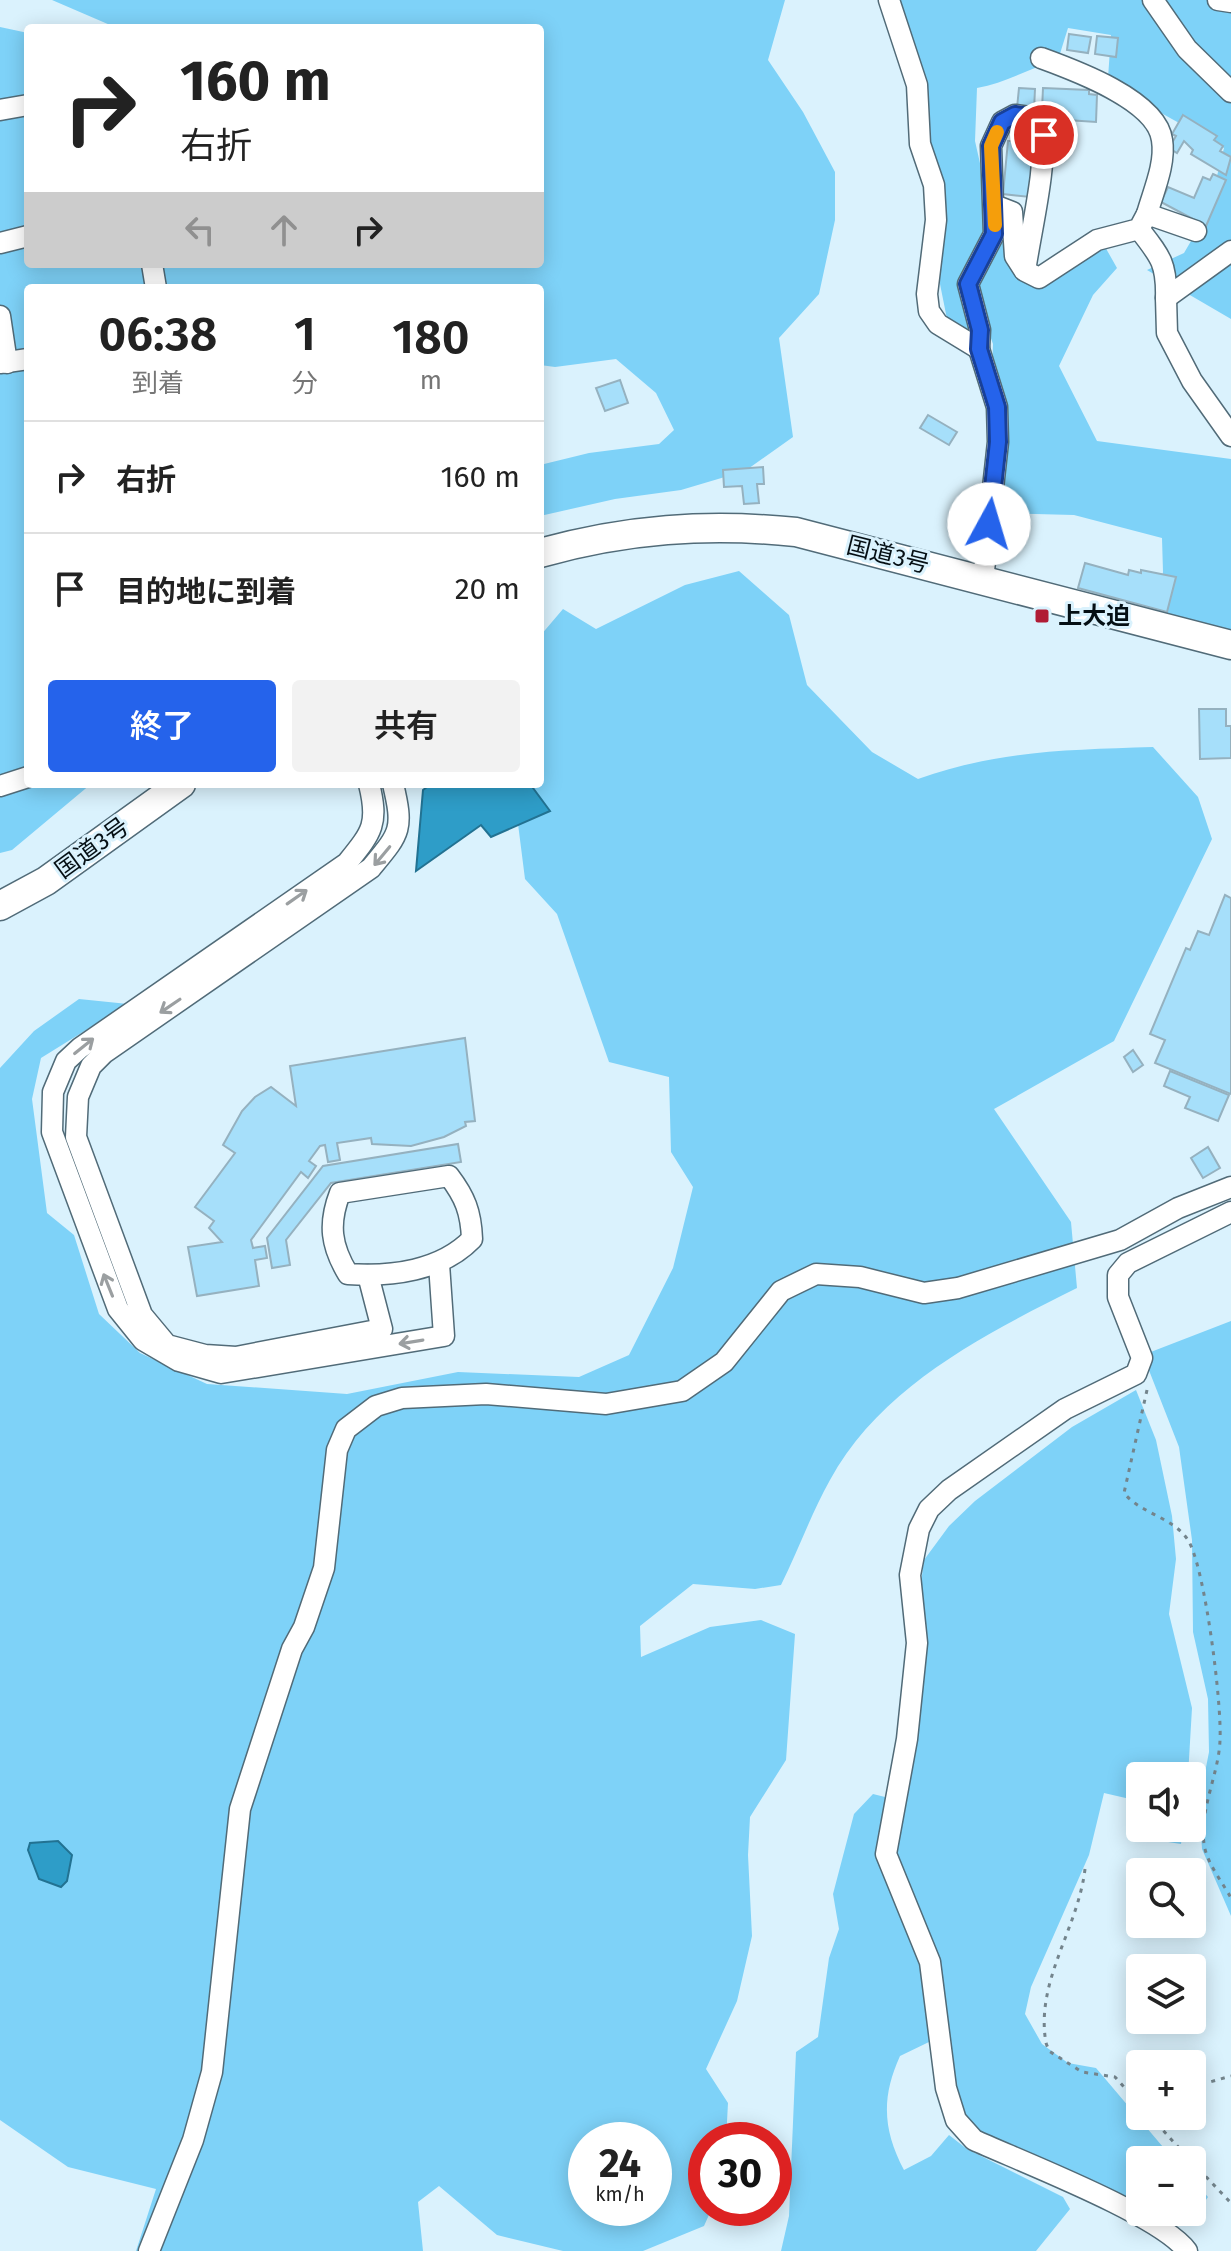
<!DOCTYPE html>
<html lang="ja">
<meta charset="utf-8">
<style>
:root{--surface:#fff;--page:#f2f2f2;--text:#222;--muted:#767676;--line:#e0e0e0;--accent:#2563eb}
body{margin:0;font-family:"Fira Sans","Noto Sans JP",sans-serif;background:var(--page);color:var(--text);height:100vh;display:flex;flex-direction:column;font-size:30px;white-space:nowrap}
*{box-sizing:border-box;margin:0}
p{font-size:26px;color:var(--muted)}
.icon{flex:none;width:44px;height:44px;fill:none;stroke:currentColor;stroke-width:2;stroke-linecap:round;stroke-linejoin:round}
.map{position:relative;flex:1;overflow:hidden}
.drawer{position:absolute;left:24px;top:284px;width:520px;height:504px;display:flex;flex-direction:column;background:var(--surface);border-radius:8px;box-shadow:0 4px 20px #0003}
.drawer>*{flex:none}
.hud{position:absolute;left:24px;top:24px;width:520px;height:244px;border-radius:8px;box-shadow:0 4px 20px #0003;background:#fff;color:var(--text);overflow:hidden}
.buttons{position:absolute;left:1126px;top:1762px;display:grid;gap:16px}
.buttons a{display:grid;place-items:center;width:80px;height:80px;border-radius:8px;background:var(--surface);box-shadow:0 4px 20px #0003;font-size:40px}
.speed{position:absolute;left:568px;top:2122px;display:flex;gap:16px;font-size:40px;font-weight:700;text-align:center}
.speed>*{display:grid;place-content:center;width:104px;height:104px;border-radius:50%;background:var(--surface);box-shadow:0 4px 20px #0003;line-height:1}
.speed small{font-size:20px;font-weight:400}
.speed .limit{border:12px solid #d22;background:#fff;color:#111}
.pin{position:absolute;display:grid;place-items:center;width:68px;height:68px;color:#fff;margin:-34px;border:4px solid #fff;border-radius:50%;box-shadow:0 2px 8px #0007}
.me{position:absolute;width:88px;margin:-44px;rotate:6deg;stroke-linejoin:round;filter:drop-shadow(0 0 6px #0008)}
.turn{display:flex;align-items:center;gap:28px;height:168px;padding:0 24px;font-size:36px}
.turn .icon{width:104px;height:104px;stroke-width:2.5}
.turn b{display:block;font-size:56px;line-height:68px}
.lanes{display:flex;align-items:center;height:76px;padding:0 24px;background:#0003;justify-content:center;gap:40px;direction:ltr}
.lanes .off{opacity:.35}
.eta{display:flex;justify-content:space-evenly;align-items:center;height:136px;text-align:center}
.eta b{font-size:48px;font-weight:600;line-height:56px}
.button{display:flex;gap:16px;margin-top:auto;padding:16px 24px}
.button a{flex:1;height:92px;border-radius:8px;background:var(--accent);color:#fff;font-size:32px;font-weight:600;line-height:92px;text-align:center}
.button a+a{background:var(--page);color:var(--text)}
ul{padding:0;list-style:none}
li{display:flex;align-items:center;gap:24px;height:112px;padding:0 24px;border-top:2px solid var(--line)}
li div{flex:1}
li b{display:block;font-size:30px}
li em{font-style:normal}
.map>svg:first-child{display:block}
.green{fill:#7ed2f8;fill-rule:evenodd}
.water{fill:#2e9dc8;stroke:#227292;stroke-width:2}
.building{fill:#a6dffa;stroke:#95b1bf;stroke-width:2}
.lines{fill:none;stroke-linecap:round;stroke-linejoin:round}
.minor-casing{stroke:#516b78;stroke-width:23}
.highway-casing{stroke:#516b78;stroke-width:31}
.path{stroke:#73848c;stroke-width:3;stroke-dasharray:4 6;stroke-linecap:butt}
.minor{stroke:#fff;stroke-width:20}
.highway{stroke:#fff;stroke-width:28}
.oneway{stroke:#9b9fa1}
.route-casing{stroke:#184099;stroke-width:20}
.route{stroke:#2563eb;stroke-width:14}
.slow{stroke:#f59e0b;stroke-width:14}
.poi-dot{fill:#b01c35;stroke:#daf2fd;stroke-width:3}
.labels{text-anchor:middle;stroke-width:6;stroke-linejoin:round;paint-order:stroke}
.street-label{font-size:24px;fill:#050f14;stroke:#daf2fd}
.poi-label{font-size:24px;font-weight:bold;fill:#050f14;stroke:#daf2fd;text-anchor:start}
</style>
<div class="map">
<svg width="1231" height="2251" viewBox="0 0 1231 2251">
<rect width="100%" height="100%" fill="#daf2fd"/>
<g class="green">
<path d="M52,0H785L768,60L803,112L835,172V220L819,294L779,338L793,437L745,471L681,490L615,499L540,516V465L589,453L659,444L674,430L656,393L616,359L555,367L540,365V288H28V784H91L12,850L0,853V27L28,33V264H540V28H117Z"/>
<path d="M893,0H1231V319L1147,270L1184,253L1208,212L1224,148L1136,99L1108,78L1111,35L1068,28L1058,60C1030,68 1005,83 977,88L975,141L991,212L990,231L969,266L975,330L970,336L947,319L938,274L945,217Z"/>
<path d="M1000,213L1023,277L1104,245L1117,268L1093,295L1059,366L1097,441L1231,459V636L1155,615L1163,572L1162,538L1074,515L1001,513V430L992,370L993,344L979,304L977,271Z"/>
<path d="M739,571L789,615L807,685L872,752L918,779C1001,750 1067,750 1153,747L1198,797L1212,839L1114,1041L994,1109L1071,1222L1077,1288C985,1334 881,1386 830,1480C811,1514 798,1551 781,1585L755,1589L693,1584L640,1626L641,1657L710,1627L761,1620L795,1634L786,1760L750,1817L748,1855L752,1936L737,2001L706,2069L728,2103L726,2140H706V2208H712L704,2226L643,2251H563L497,2235L439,2186L418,2202L423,2251H136L156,2189L68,2167L0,2120V1068L34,1031L79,999L128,1004L41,1058L32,1099L47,1213L74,1235L99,1314L140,1353L207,1384L347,1394L458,1372L579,1377L629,1355L673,1268L693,1187L671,1152L669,1077L609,1062L557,914L525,879L517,816L507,784H540V636L563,609L596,629L685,585ZM586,2140H654V2208H586Z"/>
<path d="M1231,1321V1916L1202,1849L1199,1803L1209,1752L1208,1699L1193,1632L1192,1540L1179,1447L1143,1355Z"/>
<path d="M1136,1390L1156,1440L1172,1516L1176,1559L1169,1614L1192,1708L1188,1776H1140V1828H1183L1181,1844L1129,1836L1130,1799L1104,1793L1089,1855L1031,1987L1025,2014L1042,2044L1068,2063L1096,2068L1174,2160H1140V2212H1192V2179L1208,2197L1197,2213L1158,2223L966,2125L935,2069L929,2042L900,2056C881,2098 883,2130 904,2170L931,2156L949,2135L967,2149L1063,2197L1070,2209L1036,2251H781L789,2216L796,2052L818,2037L829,1958L839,1929L833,1894L854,1814L873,1794L893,1799L924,1560L949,1526L975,1501L1072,1427Z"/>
</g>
<g class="water">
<path d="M431,784H530L550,811L491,837L481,825L416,871L423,790Z"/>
<path d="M58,1841L72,1855L67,1881L61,1887L39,1879L28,1850L30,1843Z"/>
</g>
<g class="building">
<path d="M1069,34L1091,37L1088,53L1067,50Z"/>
<path d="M1097,36L1118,38L1116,57L1095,54Z"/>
<path d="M1019,88L1035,89L1034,110L1017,108Z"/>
<path d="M1043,88L1089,90V94L1097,95L1096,122L1067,120L1068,112L1042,110Z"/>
<path d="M1183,115L1217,136L1214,140L1223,146L1220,151L1231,157L1226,175L1191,154L1193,150L1184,141L1177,153L1169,148L1176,136L1172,134Z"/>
<path d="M1016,124L1032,125V131L1036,132L1030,197L1003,194L1008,141H1014Z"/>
<path d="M1213,174L1226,180L1206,226L1161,202L1168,187L1194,198L1203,177L1210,180Z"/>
<path d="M620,380L628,403L605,411L596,388Z"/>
<path d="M928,415L957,432L949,445L920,428Z"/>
<path d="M763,467L764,484H757L759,503L744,504L742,486L724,487L723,470Z"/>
<path d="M1085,563L1128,575L1129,570L1141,573V570L1176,577L1167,612L1078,588Z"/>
<path d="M1199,709H1226V726H1231V758L1200,759Z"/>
<path d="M1225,895L1231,898V1094L1155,1063L1165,1040L1150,1034L1186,948L1190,950L1198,931L1209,935Z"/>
<path d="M465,1038L475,1121L465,1122L466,1126L444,1137L411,1146L372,1144L371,1138L337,1143L340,1160L328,1162L325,1145L320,1146L309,1161L316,1166L308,1178L301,1172L251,1240L253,1248L265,1246L267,1258L255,1260L259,1286L197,1296L188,1247L222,1242L209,1228L214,1221L195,1207L235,1153L223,1145L242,1111L255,1097L271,1087L296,1106L290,1066Z"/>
<path d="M1133,1050L1143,1065L1133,1072L1124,1057Z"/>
<path d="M1170,1071L1229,1095L1218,1121L1185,1108L1190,1097L1164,1086Z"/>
<path d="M458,1144L461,1162L331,1183L286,1240L290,1265L272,1268L267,1238L323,1166Z"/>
<path d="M1208,1147L1220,1168L1203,1178L1191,1158Z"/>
</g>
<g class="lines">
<defs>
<g id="minor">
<path d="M889,0L917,85L920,144L934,185L936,220L927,294L929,311L938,324L979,349"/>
<path d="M1153,0L1187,49L1231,92"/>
<path d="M1218,0L1231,2"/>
<path d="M1041,58C1074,70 1157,100 1162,140C1166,164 1153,192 1147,214"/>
<path d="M0,110L28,105"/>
<path d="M994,205L1012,212L1015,256L1024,270"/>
<path d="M1139,229C1160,256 1167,263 1166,298L1231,251"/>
<path d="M0,243L28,236"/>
<path d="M152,264L156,288"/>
<path d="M1166,298L1167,333L1192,381L1231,436"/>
<path d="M0,316L7,363"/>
<path d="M0,363L28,359"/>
<path d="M983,580L998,442L997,407L979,349L980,330L968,284L994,234L991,146L1002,122L1015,115L1043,119C1046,172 1033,219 1025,271L1039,278L1097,240L1139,229L1147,214L1196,231"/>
<path d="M369,784C379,824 372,832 347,863L80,1048L66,1061L53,1092L52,1132L118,1309L143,1340L179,1361L221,1373L444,1336L439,1264"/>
<path d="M0,786L28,777"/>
<path d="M449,1176C465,1197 471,1212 472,1239C441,1271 391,1277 348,1274C331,1246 328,1224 340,1193Z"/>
<path d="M368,1275L382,1329L236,1357L205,1355L167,1345L142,1315L76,1137L78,1097L91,1066L104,1053L371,868C400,833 404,830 393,784"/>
<path d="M149,2251L193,2140L212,2072L240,1809L292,1649L304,1627L324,1568L337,1450L346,1429L376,1406L402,1398L486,1394L606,1404L682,1391L724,1362L781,1291L816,1274L860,1277L924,1293L958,1288L1120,1240L1178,1208L1231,1187"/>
<path d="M1187,2251C1161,2215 1020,2161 974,2140L956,2120L946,2088L930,1962L886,1854L907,1739L917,1643L910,1575L919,1529L929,1509L949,1490L1065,1409L1136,1374L1142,1358L1118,1297V1275L1128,1263L1231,1212"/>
</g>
<g id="highway">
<path d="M540,553C626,529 707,523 796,532L1231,645"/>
<path d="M0,906L46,881L181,784"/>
</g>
</defs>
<use href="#minor" class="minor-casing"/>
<use href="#highway" class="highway-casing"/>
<g class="path">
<path d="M1147,1390L1124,1493C1141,1514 1173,1517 1188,1540C1205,1567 1222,1704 1220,1740C1219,1775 1197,1814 1205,1849C1209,1866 1223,1883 1231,1898"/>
<path d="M1085,1869C1078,1929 1035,1981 1046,2043L1049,2051L1082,2072L1115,2077L1140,2105"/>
<path d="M1192,2087L1231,2076"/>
<path d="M1150,2116L1190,2160"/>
<path d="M1192,2162L1231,2203"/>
</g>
<use href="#minor" class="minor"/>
<use href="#highway" class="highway"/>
</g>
<defs><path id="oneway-shaft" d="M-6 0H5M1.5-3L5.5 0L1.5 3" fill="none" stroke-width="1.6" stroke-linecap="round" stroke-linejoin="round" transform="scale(2)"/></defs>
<g class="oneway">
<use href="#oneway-shaft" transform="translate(382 856) rotate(130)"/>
<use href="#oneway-shaft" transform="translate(297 897) rotate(-35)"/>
<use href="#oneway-shaft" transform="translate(170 1006) rotate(146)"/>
<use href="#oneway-shaft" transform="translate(84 1046) rotate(-39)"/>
<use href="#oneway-shaft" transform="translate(108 1285) rotate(-112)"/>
<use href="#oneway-shaft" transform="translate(411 1342) rotate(171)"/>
</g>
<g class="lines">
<defs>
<path id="route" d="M989,524L998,442L997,407L979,349L980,330L968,284L994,234L991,146L1002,122L1015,115L1043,119L1044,135"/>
</defs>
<use href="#route" class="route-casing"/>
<use href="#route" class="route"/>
<path class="slow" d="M995,225L991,146L997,132"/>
</g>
<rect class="poi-dot" x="1034" y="608" width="16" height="16" rx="4"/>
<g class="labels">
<g class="street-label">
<text transform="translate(888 555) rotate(14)" y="8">国道3号</text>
<text transform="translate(92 848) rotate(-36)" y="8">国道3号</text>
</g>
<g class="poi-label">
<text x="1058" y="624">上大迫</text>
</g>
</g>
</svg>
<div class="buttons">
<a><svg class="icon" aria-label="sound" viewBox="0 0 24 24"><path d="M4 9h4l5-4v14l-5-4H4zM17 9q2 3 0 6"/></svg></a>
<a><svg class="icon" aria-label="search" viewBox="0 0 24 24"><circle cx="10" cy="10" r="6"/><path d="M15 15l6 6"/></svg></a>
<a><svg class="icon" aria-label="layers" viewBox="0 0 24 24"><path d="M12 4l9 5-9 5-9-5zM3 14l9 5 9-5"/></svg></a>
<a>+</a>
<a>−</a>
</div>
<div class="speed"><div>24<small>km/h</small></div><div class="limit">30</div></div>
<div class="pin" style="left:1044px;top:135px;background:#d93025"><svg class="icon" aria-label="arrive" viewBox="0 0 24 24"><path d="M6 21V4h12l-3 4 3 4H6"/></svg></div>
<svg class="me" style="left:989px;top:524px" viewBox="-20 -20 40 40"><circle r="19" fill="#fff"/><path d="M0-13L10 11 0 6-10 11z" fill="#2563eb"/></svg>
<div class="hud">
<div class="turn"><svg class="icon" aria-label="right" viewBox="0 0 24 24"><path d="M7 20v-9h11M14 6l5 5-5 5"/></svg><div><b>160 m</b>右折</div></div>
<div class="lanes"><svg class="icon off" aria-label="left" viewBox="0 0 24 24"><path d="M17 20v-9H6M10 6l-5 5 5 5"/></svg><svg class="icon off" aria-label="ahead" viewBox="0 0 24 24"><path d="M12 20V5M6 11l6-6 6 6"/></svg><svg class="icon" aria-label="right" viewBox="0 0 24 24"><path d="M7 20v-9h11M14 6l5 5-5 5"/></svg></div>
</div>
<section class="drawer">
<div class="eta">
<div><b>06:38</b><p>到着</p></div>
<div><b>1</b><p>分</p></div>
<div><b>180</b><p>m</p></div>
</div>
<ul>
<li><svg class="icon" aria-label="right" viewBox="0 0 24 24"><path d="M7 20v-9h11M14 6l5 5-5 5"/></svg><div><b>右折</b></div><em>160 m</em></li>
<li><svg class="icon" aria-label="arrive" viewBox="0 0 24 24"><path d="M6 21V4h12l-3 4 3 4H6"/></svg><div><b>目的地に到着</b></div><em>20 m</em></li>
</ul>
<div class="button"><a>終了</a><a>共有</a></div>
</section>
</div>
